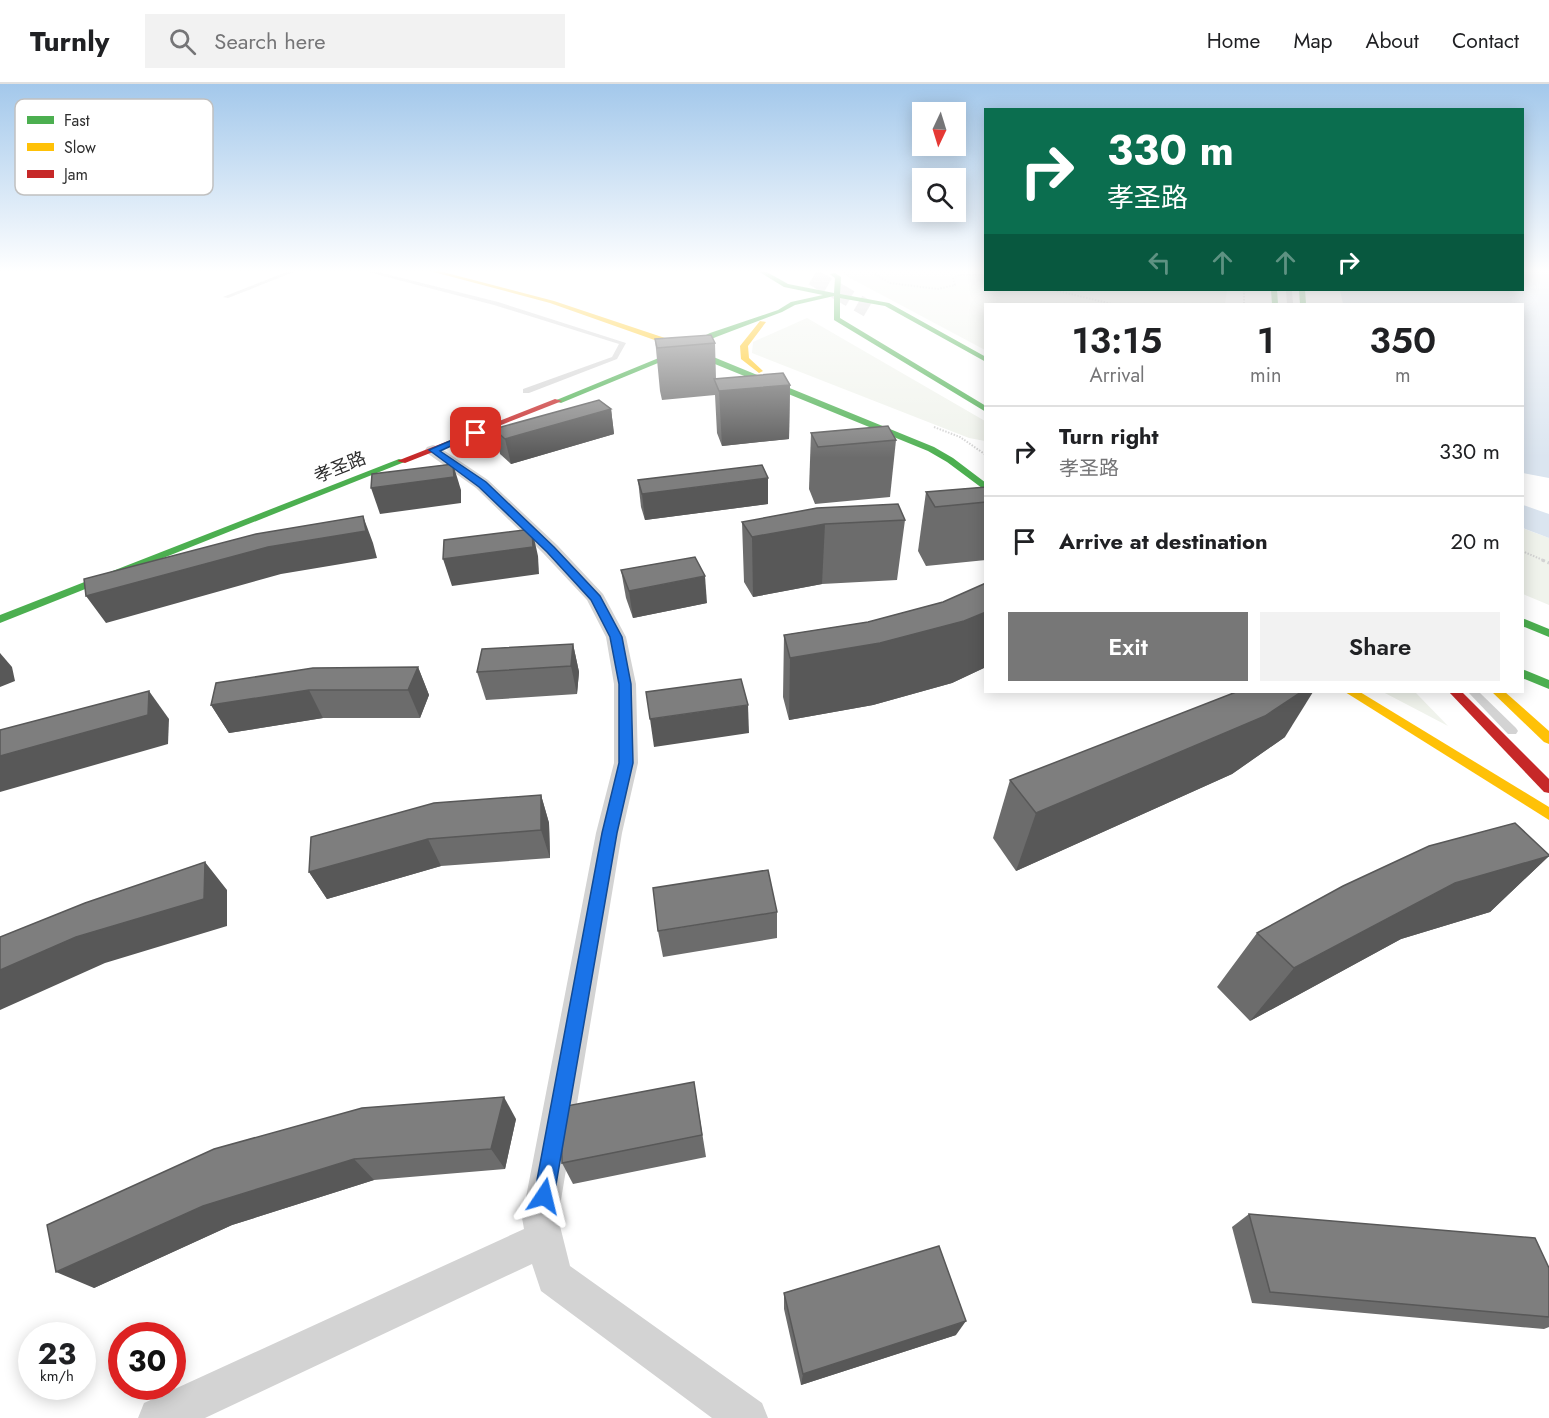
<!DOCTYPE html>
<meta charset="utf-8">
<style>
:root{--surface:#fff;--page:#f2f2f2;--text:#202124;--muted:#757577;--line:#e0e0e0;--accent:#777}
body{margin:0;font-family:Jost,"Noto Sans SC",sans-serif;background:var(--page);color:var(--text);height:100vh;display:flex;flex-direction:column;font-size:22px;white-space:nowrap}
*{box-sizing:border-box;margin:0}
p{font-size:20px;color:var(--muted)}
.icon{flex:none;width:33px;height:33px;fill:none;stroke:currentColor;stroke-width:2;stroke-linecap:round;stroke-linejoin:round}
.map{position:relative;flex:1;overflow:hidden}
.panel{position:absolute;left:984px;top:219px;width:540px;height:390px;display:flex;flex-direction:column;background:var(--surface);border-radius:0px;box-shadow:0 3px 15px #0003}
.panel>*{flex:none}
.guide{position:absolute;left:984px;top:24px;width:540px;height:183px;border-radius:0px;box-shadow:0 3px 15px #0003;background:#0b6e4f;color:#fff;overflow:hidden}
.needle{width:39px;rotate:184deg}
.buttons{position:absolute;left:912px;top:18px;display:grid;gap:12px}
.buttons a{display:grid;place-items:center;width:54px;height:54px;border-radius:0px;background:var(--surface);box-shadow:0 3px 15px #0003;font-size:30px}
.speed{position:absolute;left:18px;top:1238px;display:flex;gap:12px;font-size:30px;font-weight:700;text-align:center}
.speed>*{display:grid;place-content:center;width:78px;height:78px;border-radius:50%;background:var(--surface);box-shadow:0 3px 15px #0003;line-height:1}
.speed small{font-size:15px;font-weight:400}
.speed .limit{border:9px solid #d22;background:#fff;color:#111}
.pin{position:absolute;display:grid;place-items:center;width:51px;height:51px;color:#fff;margin:-26px;border-radius:12px;box-shadow:0 3px 9px #0006}
.me{position:absolute;width:66px;margin:-33px;rotate:10deg;stroke-linejoin:round;filter:drop-shadow(0 0 4px #0008)}
.turn{display:flex;align-items:center;gap:21px;height:126px;padding:0 24px;font-size:27px}
.turn .icon{width:78px;height:78px;stroke-width:2.5}
.turn b{display:block;font-size:42px;line-height:51px}
.lanes{display:flex;align-items:center;height:57px;padding:0 24px;background:#0003;justify-content:center;gap:30px;direction:ltr}
.lanes .off{opacity:.35}
.eta{display:flex;justify-content:space-evenly;align-items:center;height:102px;text-align:center}
.eta b{font-size:36px;font-weight:600;line-height:42px}
.button{display:flex;gap:12px;margin-top:auto;padding:12px 24px}
.button a{flex:1;height:69px;border-radius:0px;background:var(--accent);color:#fff;font-size:24px;font-weight:600;line-height:69px;text-align:center}
.button a+a{background:var(--page);color:var(--text)}
ul{padding:0;list-style:none}
li{display:flex;align-items:center;gap:18px;height:90px;padding:0 24px;border-top:2px solid var(--line)}
li div{flex:1}
li b{display:block;font-size:22px}
li em{font-style:normal}
header{display:flex;align-items:center;gap:36px;box-sizing:border-box;height:84px;padding:0 30px;background:var(--surface);border-bottom:2px solid var(--line)}
header strong{font-size:28px}
nav{display:flex;gap:33px;margin-inline-start:auto;font-size:21px}
.search{width:420px;height:54px;background:var(--page);display:flex;align-items:center;gap:15px;box-sizing:border-box;padding:0 21px;border-radius:0px;color:var(--muted);font-size:22px}
.map>svg:first-child{display:block}
.green{fill:#f0f3ec}
.water{fill:#dbe5f0}
.lines{fill:none;stroke-linecap:round;stroke-linejoin:round}
.primary-tunnel{stroke:#d5d5d5;stroke-width:17;stroke-dasharray:17 9;stroke-linecap:butt}
.path-far1{stroke:#d3d3d3;stroke-width:2;stroke-dasharray:1.5 1.5;stroke-linecap:butt}
.path{stroke:#d3d3d3;stroke-width:3;stroke-dasharray:3 3;stroke-linecap:butt}
.lane{fill:#d3d3d3;fill-rule:evenodd}
.street{fill:#d3d3d3;fill-rule:evenodd}
.fast{fill:#4caf50;fill-rule:evenodd}
.slow{fill:#ffc107;fill-rule:evenodd}
.jam{fill:#c62828;fill-rule:evenodd}
.wall{fill:#6c6c6c}
.shaded-wall{fill:#585858}
.building{fill:#7e7e7e;stroke:#585858;stroke-width:1.5}
.route{fill:#1a73e8;stroke:#114b97;stroke-width:1.5}
.labels{text-anchor:middle;stroke-width:6;stroke-linejoin:round;paint-order:stroke}
.far-street-label{font-size:18px;fill:#2e2e2e;stroke:#fff}
.key{fill:#fff;stroke:#c0c0c0;stroke-width:1.5}
.key-label{font-size:16px;fill:#2e2e2e}
</style>
<header>
<strong>Turnly</strong>
<div class="search"><svg class="icon" aria-label="search" viewBox="0 0 24 24"><circle cx="10" cy="10" r="6"/><path d="M15 15l6 6"/></svg>Search here</div>
<nav><a>Home</a><a>Map</a><a>About</a><a>Contact</a></nav>
</header>
<div class="map">
<svg width="1549" height="1334" viewBox="0 0 1549 1334">
<rect width="100%" height="100%" fill="#fff"/>
<g class="green">
<path d="M837,187H985L986,206H1227L1225,220H986L985,266Z"/>
<path d="M807,234L985,337V357L969,354L752,269L753,258Z"/>
<path d="M1522,444L1549,454V521L1523,510Z"/>
<path d="M1383,608H1415L1448,642Z"/>
</g>
<g class="water">
<path d="M1523,187H1549V394L1523,389L1522,220H1343L1340,206H1522Z"/>
<path d="M1523,421L1549,430V454L1523,444Z"/>
</g>
<g class="lines">
<path class="primary-tunnel" d="M813,193L868,225"/>
<g class="path-far1">
<path d="M869,187L890,199L938,205L955,201L953,195L959,191H986"/>
<path d="M1054,206L1112,220"/>
<path d="M1244,206V220"/>
<path d="M934,343L960,353L986,371"/>
<path d="M1522,467L1545,477"/>
</g>
<path class="path" d="M1542,476L1549,479"/>
<g class="lane">
<path d="M289,187H296L228,214L223,213Z"/>
<path d="M364,187H374L498,218L626,259L617,275L529,309H523V305L612,273L619,260L494,221Z"/>
<path d="M1286,206H1292L1293,220H1287Z"/>
<path d="M1468,608H1479L1516,644L1518,647L1516,650H1508Z"/>
</g>
<path class="street" d="M433,361L439,363L488,396L557,461L603,510L626,553L636,600L638,679L622,749L558,1134L570,1182L762,1319L768,1334H712L541,1207L532,1180L205,1334H138L144,1319L524,1145L522,1134L596,749L614,679V600L606,553L587,516L543,469L476,404L427,369L425,366L427,363Z"/>
<g class="fast">
<path d="M758,187H765L788,200L834,209L835,194L830,190L835,189L841,193L840,210L889,219L986,273V278L885,222L840,214V234L986,322V328L834,236V212L795,221L782,228L716,253L697,262L711,272L934,363L953,374L986,399V407L947,378L928,367L705,276L692,265L561,319L554,317L666,271L710,249L778,226L791,218L823,211L784,203Z"/>
<path d="M1271,206H1277L1278,220H1272Z"/>
<path d="M1299,206H1305L1306,220H1300Z"/>
<path d="M399,375L407,377L0,539V531Z"/>
<path d="M1522,534L1549,545V553L1522,542Z"/>
<path d="M1522,585L1549,596V605L1522,594Z"/>
</g>
<g class="slow">
<path d="M430,187H439L554,217L668,255L697,262L693,264L663,259L550,219Z"/>
<path d="M760,237L766,238L748,262L749,274L763,287L759,289L741,275L740,262Z"/>
<path d="M1345,608H1360L1549,723V736Z"/>
<path d="M1492,608H1505L1549,647V660L1544,658Z"/>
</g>
<g class="jam">
<path d="M555,315L562,317L405,379L397,377Z"/>
<path d="M1449,608H1462L1549,695V709L1544,708Z"/>
</g>
</g>
<g class="wall">
<path d="M655,255L715,259L716,295L790,301L789,355L722,362L717,349L715,311L662,316L660,307Z"/>
<path d="M611,325L614,350L511,380L500,370L494,345Z"/>
<path d="M811,349L896,356L890,413L815,420L809,405Z"/>
<path d="M638,396L768,420L645,436L641,423Z"/>
<path d="M986,403V476L926,482L918,467L926,408Z"/>
<path d="M905,436L897,496L822,500L753,513L744,498L742,438Z"/>
<path d="M621,486L707,519L633,534L626,514Z"/>
<path d="M986,499V583L952,599L873,621L789,636L783,613L784,551L868,538L943,518Z"/>
<path d="M573,560L579,588L577,610L486,616L477,588Z"/>
<path d="M418,583L429,611L420,634H323L229,649L211,621Z"/>
<path d="M1285,653L1232,690L1016,787L993,754L1010,696Z"/>
<path d="M541,711L549,739L550,774L441,782L327,815L309,788Z"/>
<path d="M1549,771V772L1490,828L1401,855L1250,937L1217,903L1257,849Z"/>
<path d="M777,828V854L663,873L658,847Z"/>
<path d="M694,998L706,1073L573,1100L562,1079Z"/>
<path d="M516,1035L505,1085L374,1096L232,1141L94,1204L47,1141Z"/>
<path d="M1249,1130L1549,1184V1243L1544,1245L1252,1219L1232,1143Z"/>
<path d="M784,1209L956,1251L801,1301L784,1225Z"/>
</g>
<g class="shaded-wall">
<path d="M790,301L789,355L722,362L719,307Z"/>
<path d="M611,325L614,350L511,380L505,355Z"/>
<path d="M453,380L461,406V419L380,430L371,404Z"/>
<path d="M768,394V420L645,436L642,410Z"/>
<path d="M363,432L373,459L377,474L281,490L106,539L86,512Z"/>
<path d="M825,440L822,500L753,513L752,453Z"/>
<path d="M532,445L538,472L539,490L452,502L443,475Z"/>
<path d="M705,492L707,519L633,534L629,507Z"/>
<path d="M986,528V583L952,599L873,621L789,636L790,574Z"/>
<path d="M573,560L579,588L577,610L571,582Z"/>
<path d="M0,569L12,583L15,597L0,603Z"/>
<path d="M418,583L429,611L420,634L408,606Z"/>
<path d="M309,606L323,634L229,649L211,621Z"/>
<path d="M149,607L169,635L168,660L0,708V672Z"/>
<path d="M1301,608H1313L1285,653L1232,690L1016,787L1036,729Z"/>
<path d="M748,621L749,649L654,663L650,635Z"/>
<path d="M541,711L549,739L550,774L541,746Z"/>
<path d="M428,755L441,782L327,815L309,788Z"/>
<path d="M1549,772L1490,828L1401,855L1250,937L1294,884L1455,799Z"/>
<path d="M205,778L227,806V842L105,879L0,926V886Z"/>
<path d="M504,1013L516,1035L505,1085L491,1065Z"/>
<path d="M354,1075L374,1096L232,1141L94,1204L56,1188L203,1122Z"/>
<path d="M966,1237L956,1251L801,1301L803,1290Z"/>
</g>
<g class="building">
<path d="M711,251L715,259L657,264L655,255Z"/>
<path d="M783,289L790,301L719,307L714,295Z"/>
<path d="M599,316L611,325L505,355L494,345Z"/>
<path d="M888,342L896,356L818,363L811,349Z"/>
<path d="M453,380L454,393L371,404L372,390Z"/>
<path d="M762,381L768,394L642,410L638,396Z"/>
<path d="M986,403V418L935,423L926,408Z"/>
<path d="M898,420L905,436L825,440L752,453L742,438L817,424Z"/>
<path d="M363,432L366,447L268,463L86,512L84,495L256,450Z"/>
<path d="M532,445L533,463L443,475L444,456Z"/>
<path d="M695,473L705,492L629,507L621,486Z"/>
<path d="M986,499V528L964,537L880,559L790,574L784,551L868,538L943,518Z"/>
<path d="M573,560L571,582L477,588L482,565Z"/>
<path d="M418,583L408,606H309L211,621L216,599L313,584Z"/>
<path d="M741,595L748,621L650,635L646,608Z"/>
<path d="M149,607L148,631L0,672V646Z"/>
<path d="M1236,608H1301L1265,632L1036,729L1010,696Z"/>
<path d="M541,711V746L428,755L309,788L311,753L434,719Z"/>
<path d="M1515,739L1549,771V772L1455,799L1294,884L1257,849L1343,802L1429,762Z"/>
<path d="M205,778L204,815L76,853L0,886V853L85,819Z"/>
<path d="M768,786L777,828L658,847L653,804Z"/>
<path d="M694,998L702,1051L562,1079L561,1023Z"/>
<path d="M504,1013L491,1065L354,1075L203,1122L56,1188L47,1141L214,1065L362,1024Z"/>
<path d="M1249,1130L1535,1154L1549,1184V1233L1270,1208Z"/>
<path d="M939,1162L966,1237L803,1290L784,1209Z"/>
</g>
<linearGradient id="sky" x2="0" y2="1"><stop stop-color="#a3c8eb"/><stop offset="0.5" stop-color="#fff"/><stop offset="1" stop-color="#fff" stop-opacity="0"/></linearGradient>
<rect width="1549" height="374" fill="url(#sky)"/>
<path class="route" d="M473,347L480,349L440,367L486,398L554,463L600,512L622,553L631,600L633,679L617,749L554,1112L551,1119L544,1122L537,1119L534,1112L602,749L619,679V600L610,553L591,516L547,468L479,403L429,366Z"/>
<g class="labels">
<g class="far-street-label">
<text transform="translate(340 383) rotate(-22)" y="6">孝圣路</text>
</g>
</g>
<rect x="15" y="15" width="198" height="96" rx="9" class="key"/>
<rect x="27" y="32" width="27" height="8" fill="#4caf50"/>
<rect x="27" y="59" width="27" height="8" fill="#ffc107"/>
<rect x="27" y="86" width="27" height="8" fill="#c62828"/>
<g class="key-label">
<text x="64" y="42">Fast</text>
<text x="64" y="69">Slow</text>
<text x="64" y="96">Jam</text>
</g>
</svg>
<div class="buttons">
<a><svg class="needle" viewBox="-14 -14 28 28"><path d="M0-13l5 13h-10z" fill="#e53935"/><path d="M0 13l5-13h-10z" fill="#757577"/></svg></a>
<a><svg class="icon" aria-label="search" viewBox="0 0 24 24"><circle cx="10" cy="10" r="6"/><path d="M15 15l6 6"/></svg></a>
</div>
<div class="speed"><div>23<small>km/h</small></div><div class="limit">30</div></div>
<div class="pin" style="left:476px;top:349px;background:#d93025"><svg class="icon" aria-label="arrive" viewBox="0 0 24 24"><path d="M6 21V4h12l-3 4 3 4H6"/></svg></div>
<svg class="me" style="left:544px;top:1112px" viewBox="-20 -20 40 40"><path d="M0-17L14 15 0 8-14 15z" fill="#1a73e8" stroke="#fff" stroke-width="4"/></svg>
<div class="guide">
<div class="turn"><svg class="icon" aria-label="right" viewBox="0 0 24 24"><path d="M7 20v-9h11M14 6l5 5-5 5"/></svg><div><b>330 m</b>孝圣路</div></div>
<div class="lanes"><svg class="icon off" aria-label="left" viewBox="0 0 24 24"><path d="M17 20v-9H6M10 6l-5 5 5 5"/></svg><svg class="icon off" aria-label="ahead" viewBox="0 0 24 24"><path d="M12 20V5M6 11l6-6 6 6"/></svg><svg class="icon off" aria-label="ahead" viewBox="0 0 24 24"><path d="M12 20V5M6 11l6-6 6 6"/></svg><svg class="icon" aria-label="right" viewBox="0 0 24 24"><path d="M7 20v-9h11M14 6l5 5-5 5"/></svg></div>
</div>
<section class="panel">
<div class="eta">
<div><b>13:15</b><p>Arrival</p></div>
<div><b>1</b><p>min</p></div>
<div><b>350</b><p>m</p></div>
</div>
<ul>
<li><svg class="icon" aria-label="right" viewBox="0 0 24 24"><path d="M7 20v-9h11M14 6l5 5-5 5"/></svg><div><b>Turn right</b><p>孝圣路</p></div><em>330 m</em></li>
<li><svg class="icon" aria-label="arrive" viewBox="0 0 24 24"><path d="M6 21V4h12l-3 4 3 4H6"/></svg><div><b>Arrive at destination</b></div><em>20 m</em></li>
</ul>
<div class="button"><a>Exit</a><a>Share</a></div>
</section>
</div>
